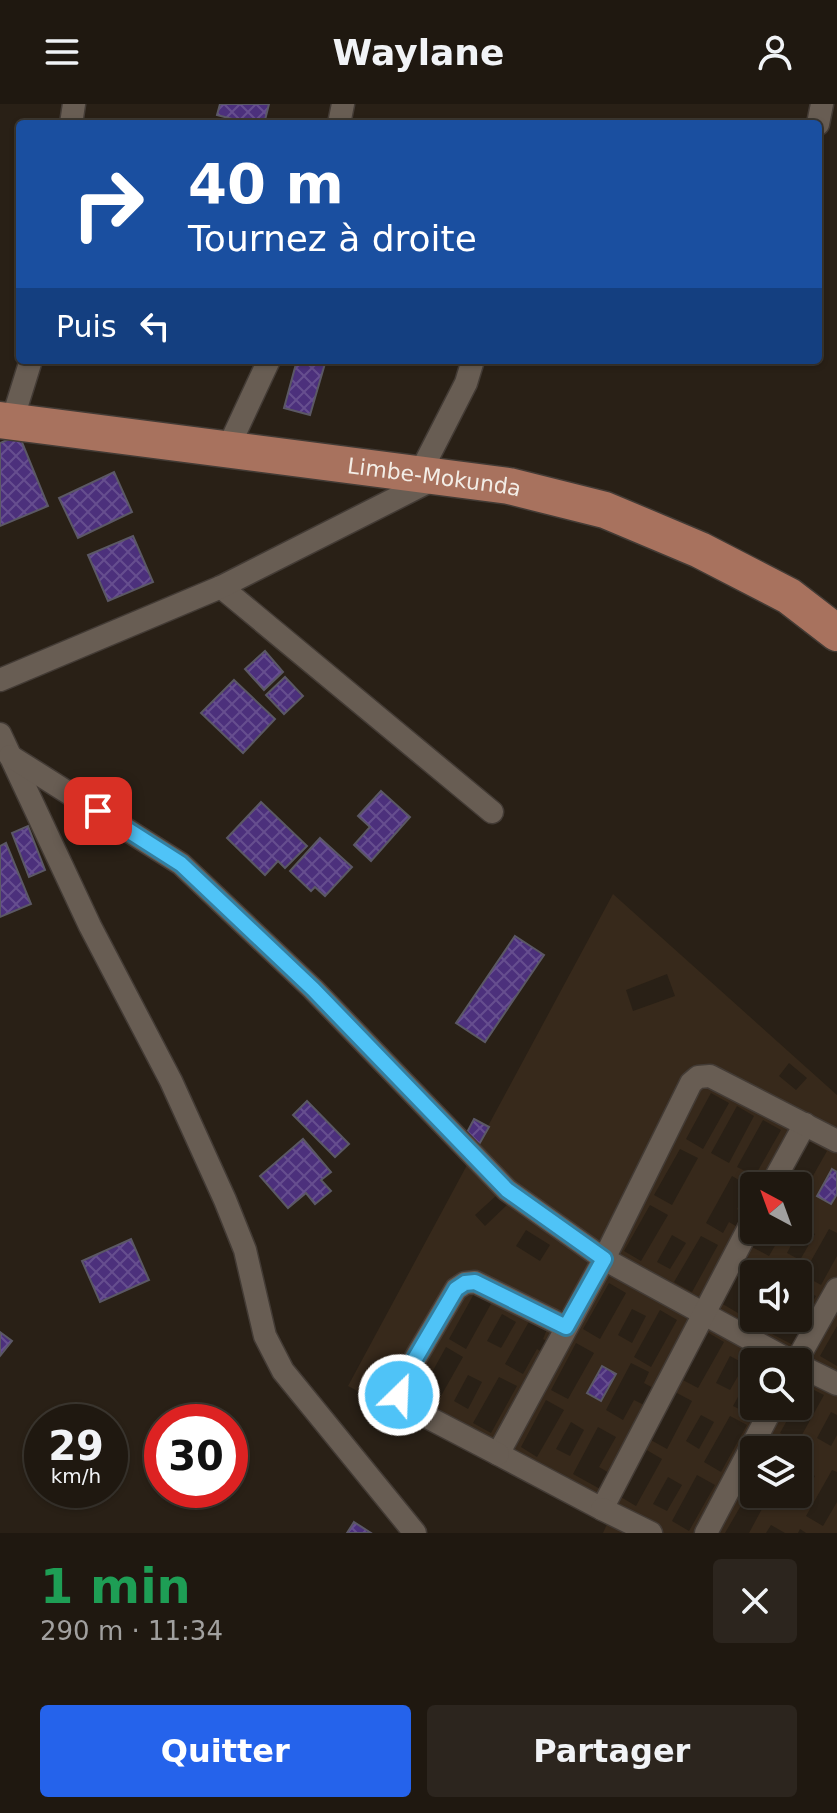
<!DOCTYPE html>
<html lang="fr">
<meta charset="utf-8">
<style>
:root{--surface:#1f1810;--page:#2c251e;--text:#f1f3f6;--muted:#a1a09f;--line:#3c3730;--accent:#2563eb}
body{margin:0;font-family:"DejaVu Sans",sans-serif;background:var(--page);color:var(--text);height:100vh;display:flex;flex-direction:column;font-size:30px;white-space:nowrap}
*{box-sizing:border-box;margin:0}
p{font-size:26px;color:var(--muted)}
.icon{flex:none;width:44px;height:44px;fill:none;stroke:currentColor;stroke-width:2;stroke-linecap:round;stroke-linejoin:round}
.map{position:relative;height:1429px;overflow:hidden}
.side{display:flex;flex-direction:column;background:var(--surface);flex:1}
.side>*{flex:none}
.top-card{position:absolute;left:16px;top:16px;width:806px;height:244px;border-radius:8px;box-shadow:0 2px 6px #0004,0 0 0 2px var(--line);background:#1a4fa0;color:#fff;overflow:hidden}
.needle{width:52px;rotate:319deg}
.fabs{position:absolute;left:740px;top:1068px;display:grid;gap:16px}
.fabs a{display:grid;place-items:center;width:72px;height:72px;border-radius:8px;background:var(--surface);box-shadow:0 2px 6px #0004,0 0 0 2px var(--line);font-size:40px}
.speed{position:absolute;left:24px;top:1300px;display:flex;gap:16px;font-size:40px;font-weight:700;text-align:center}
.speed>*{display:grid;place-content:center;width:104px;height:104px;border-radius:50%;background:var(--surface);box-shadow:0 2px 6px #0004,0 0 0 2px var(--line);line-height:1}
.speed small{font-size:20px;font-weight:400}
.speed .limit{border:12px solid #d22;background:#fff;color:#111}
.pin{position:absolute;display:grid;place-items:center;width:68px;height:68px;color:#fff;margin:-34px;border-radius:16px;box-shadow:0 4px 12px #0006}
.me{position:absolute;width:88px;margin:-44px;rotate:24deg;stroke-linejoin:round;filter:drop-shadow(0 0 6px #0008)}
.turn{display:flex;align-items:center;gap:28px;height:168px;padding:0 40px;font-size:36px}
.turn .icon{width:104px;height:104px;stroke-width:2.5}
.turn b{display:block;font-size:56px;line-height:68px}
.then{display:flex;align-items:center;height:76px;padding:0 40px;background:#0003;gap:16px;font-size:30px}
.round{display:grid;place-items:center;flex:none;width:84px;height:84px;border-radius:8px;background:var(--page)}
.headline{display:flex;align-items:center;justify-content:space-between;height:136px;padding:0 40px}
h1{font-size:48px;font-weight:800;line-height:60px;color:#1e9e55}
.button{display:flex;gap:16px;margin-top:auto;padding:16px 40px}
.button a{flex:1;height:92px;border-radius:8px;background:var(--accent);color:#fff;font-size:32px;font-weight:800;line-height:92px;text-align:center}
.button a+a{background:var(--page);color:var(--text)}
header{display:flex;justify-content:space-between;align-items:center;height:104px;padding:0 40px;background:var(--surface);font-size:36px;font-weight:800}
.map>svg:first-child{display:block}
.built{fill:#37291b;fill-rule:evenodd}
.building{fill:url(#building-cross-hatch);stroke:#5b5865;stroke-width:2}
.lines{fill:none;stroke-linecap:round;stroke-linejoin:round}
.minor-casing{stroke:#433b35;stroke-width:25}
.primary-casing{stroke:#433b35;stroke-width:39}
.minor{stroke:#685d53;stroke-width:22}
.primary{stroke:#a8725e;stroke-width:36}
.route-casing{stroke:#337fa1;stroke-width:20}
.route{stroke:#4fc3f7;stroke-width:14}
.labels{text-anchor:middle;stroke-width:8;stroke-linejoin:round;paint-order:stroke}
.street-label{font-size:22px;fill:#f3ede6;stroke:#0e0a07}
</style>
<header><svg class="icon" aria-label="menu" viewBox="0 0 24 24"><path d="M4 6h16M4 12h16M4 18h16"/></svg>Waylane<svg class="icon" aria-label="person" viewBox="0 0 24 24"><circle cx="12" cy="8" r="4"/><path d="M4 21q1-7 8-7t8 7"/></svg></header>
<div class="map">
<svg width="837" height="1429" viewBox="0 0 837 1429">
<defs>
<pattern id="building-cross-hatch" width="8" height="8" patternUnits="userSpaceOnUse" patternTransform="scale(2)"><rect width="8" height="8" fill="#4c307c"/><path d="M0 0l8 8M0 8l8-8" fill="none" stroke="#664e8f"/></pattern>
</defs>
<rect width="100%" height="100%" fill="#292016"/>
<path class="built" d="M613,790L837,991V1129L829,1125L803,1171L821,1181L837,1152V1222L820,1252L837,1262V1311L831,1308L817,1334L831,1342L837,1331V1368L832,1366L806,1412L823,1422L837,1398V1429H806L800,1425L798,1429H785L771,1421L766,1429H749L763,1403L746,1393L725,1429H603L607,1420L348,1282ZM667,870L675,892L633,907L626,886ZM789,959L807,974L796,986L779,972ZM711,989L729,999L703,1045L686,1035ZM737,1002L754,1012L729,1059L711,1049ZM763,1016L781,1026L755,1072L737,1063ZM809,1037L827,1047L801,1093L798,1092V1126H784L769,1152L752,1143L761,1126H754V1082H784ZM680,1045L698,1054L672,1101L654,1091ZM732,1072L749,1082L737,1105L748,1112L741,1125L729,1118L723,1129L706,1119ZM498,1090L508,1100L485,1122L475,1111ZM650,1101L668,1111L641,1157L624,1147ZM801,1122L815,1130L800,1156L787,1149ZM526,1126L550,1141L540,1157L516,1142ZM672,1131L686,1139L670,1165L657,1158ZM701,1132L718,1141L692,1188L674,1178ZM747,1153L764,1162L760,1170H798V1183L816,1192L800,1220L806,1223L795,1242L772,1230L781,1214L768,1216L754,1214V1181L738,1209L721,1199ZM609,1179L626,1189L600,1235L583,1225ZM475,1188L492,1198L466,1245L449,1235ZM632,1205L646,1212L632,1239L618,1231ZM660,1206L677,1216L651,1263L634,1253ZM502,1210L516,1218L501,1244L487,1237ZM531,1214L548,1223L543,1235L550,1239L544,1249L537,1245L523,1270L505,1260ZM707,1228L724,1238L698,1284L681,1275ZM576,1239L594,1249L568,1295L551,1286ZM446,1243L463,1253L437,1299L420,1290ZM730,1252L745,1260L730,1286L716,1279ZM759,1255L765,1258H798V1297L806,1282L824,1291L798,1338L780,1329L795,1302H756L751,1311L733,1302L754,1264V1258ZM631,1259L649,1268L644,1279L655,1285L646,1302L634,1296L623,1316L606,1306ZM468,1271L482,1278L468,1305L454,1297ZM499,1273L517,1282L491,1329L473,1319ZM675,1288L692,1297L667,1345L649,1335ZM546,1296L564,1306L537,1353L521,1343ZM701,1311L714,1318L699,1345L686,1337ZM730,1312L747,1321L721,1368L704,1358ZM571,1318L584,1326L570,1352L556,1345ZM598,1323L616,1333L599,1363L611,1370L602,1386L573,1370ZM775,1337L793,1346H798V1369L801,1364L815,1372L800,1398L786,1390H769L767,1393L754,1390V1386L749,1383L754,1374V1346H770ZM645,1345L662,1355L636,1402L619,1392ZM697,1371L715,1381L689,1427L672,1417ZM668,1373L682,1381L667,1407L653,1400Z"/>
<g class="building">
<path d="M220,0H269L264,20H252L217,11Z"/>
<path d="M297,256H326L310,311L284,304Z"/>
<path d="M19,331L48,402L0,422V339Z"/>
<path d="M114,368L132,408L78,434L59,394Z"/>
<path d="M133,432L153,478L108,497L88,451Z"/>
<path d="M265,547L283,568L264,586L245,565Z"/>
<path d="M285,573L303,592L284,610L266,591Z"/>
<path d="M234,576L275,615L243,649L201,609Z"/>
<path d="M381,687L410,713L371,757L354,741L370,723L358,712Z"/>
<path d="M261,698L307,742L285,764L278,757L265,771L227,734Z"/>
<path d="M28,722L45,766L29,773L12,729Z"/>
<path d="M320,734L352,763L325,792L315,783L311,787L290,767Z"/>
<path d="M6,739L31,800L0,813V742Z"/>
<path d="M515,832L544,851L485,938L456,919Z"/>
<path d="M307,997L349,1040L335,1053L293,1011Z"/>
<path d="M474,1015L489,1023L477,1044L463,1036Z"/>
<path d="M303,1035L331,1068L321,1076L331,1087L315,1100L306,1089L288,1104L260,1072Z"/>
<path d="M832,1065L837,1068V1090L831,1100L817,1092Z"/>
<path d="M131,1135L149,1176L100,1198L82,1157Z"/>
<path d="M0,1228L12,1237L0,1252Z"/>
<path d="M602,1262L616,1270L601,1297L587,1289Z"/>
<path d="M354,1418L371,1429H347Z"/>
</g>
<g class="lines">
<defs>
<g id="minor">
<path d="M71,20L74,0"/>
<path d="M339,20L343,0"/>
<path d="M818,20L822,0"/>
<path d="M12,317L31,256"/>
<path d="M228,344L269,256"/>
<path d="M420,369L466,279L473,256"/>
<path d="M221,483L492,708"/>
<path d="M0,576L221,483L434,375"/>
<path d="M0,630L90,822L171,977L225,1096L245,1146L265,1232L283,1267L415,1429"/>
<path d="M10,652L181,760L313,885L507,1086L604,1155L792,1258"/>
<path d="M771,1082L805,1020"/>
<path d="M754,1114L602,1405L498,1350L604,1155L691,979L698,973L710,972L837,1037"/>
<path d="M796,1258L837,1185"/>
<path d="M798,1261L837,1280"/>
<path d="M498,1350L406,1302L399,1291L402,1277L456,1185L465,1179L475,1178L566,1223"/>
<path d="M602,1405L651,1429"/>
<path d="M706,1429L773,1302"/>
</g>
<g id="primary">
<path id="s1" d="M0,316L509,382L605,406L700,446L789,492L837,529"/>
</g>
</defs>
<use href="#minor" class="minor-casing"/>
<use href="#primary" class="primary-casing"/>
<use href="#minor" class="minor"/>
<use href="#primary" class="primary"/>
</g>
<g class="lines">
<defs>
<path id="route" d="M98,707L181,760L313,885L507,1086L604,1155L566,1223L475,1178L465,1179L456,1185L402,1277L399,1291"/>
</defs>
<use href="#route" class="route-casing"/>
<use href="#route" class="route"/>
</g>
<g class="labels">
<g class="street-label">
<text dy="8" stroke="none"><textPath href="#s1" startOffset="438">Limbe-Mokunda</textPath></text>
</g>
</g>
</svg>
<div class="fabs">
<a><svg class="needle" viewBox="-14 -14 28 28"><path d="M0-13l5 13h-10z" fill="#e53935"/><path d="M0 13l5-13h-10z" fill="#a1a09f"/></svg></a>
<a><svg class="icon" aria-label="sound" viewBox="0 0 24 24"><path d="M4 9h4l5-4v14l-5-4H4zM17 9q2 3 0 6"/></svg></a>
<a><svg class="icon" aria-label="search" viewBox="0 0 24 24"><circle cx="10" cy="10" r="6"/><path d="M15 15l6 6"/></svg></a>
<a><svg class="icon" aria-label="layers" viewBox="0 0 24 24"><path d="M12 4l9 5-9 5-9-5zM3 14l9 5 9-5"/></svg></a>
</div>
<div class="speed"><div>29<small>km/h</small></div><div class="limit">30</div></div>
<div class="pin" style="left:98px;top:707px;background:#d93025"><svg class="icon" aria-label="arrive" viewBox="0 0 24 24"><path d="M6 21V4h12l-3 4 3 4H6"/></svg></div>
<svg class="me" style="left:399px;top:1291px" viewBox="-20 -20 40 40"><circle r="17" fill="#4fc3f7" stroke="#fff" stroke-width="3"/><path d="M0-11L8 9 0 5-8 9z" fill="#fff"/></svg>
<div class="top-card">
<div class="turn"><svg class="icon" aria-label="right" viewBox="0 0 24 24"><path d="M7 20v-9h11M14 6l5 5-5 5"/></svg><div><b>40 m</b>Tournez à droite</div></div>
<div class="then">Puis<svg class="icon" aria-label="left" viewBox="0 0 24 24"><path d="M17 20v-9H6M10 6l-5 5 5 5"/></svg></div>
</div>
</div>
<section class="side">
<div class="headline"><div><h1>1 min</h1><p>290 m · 11:34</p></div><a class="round"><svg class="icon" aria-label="close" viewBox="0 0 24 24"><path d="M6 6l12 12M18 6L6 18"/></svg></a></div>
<div class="button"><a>Quitter</a><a>Partager</a></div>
</section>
